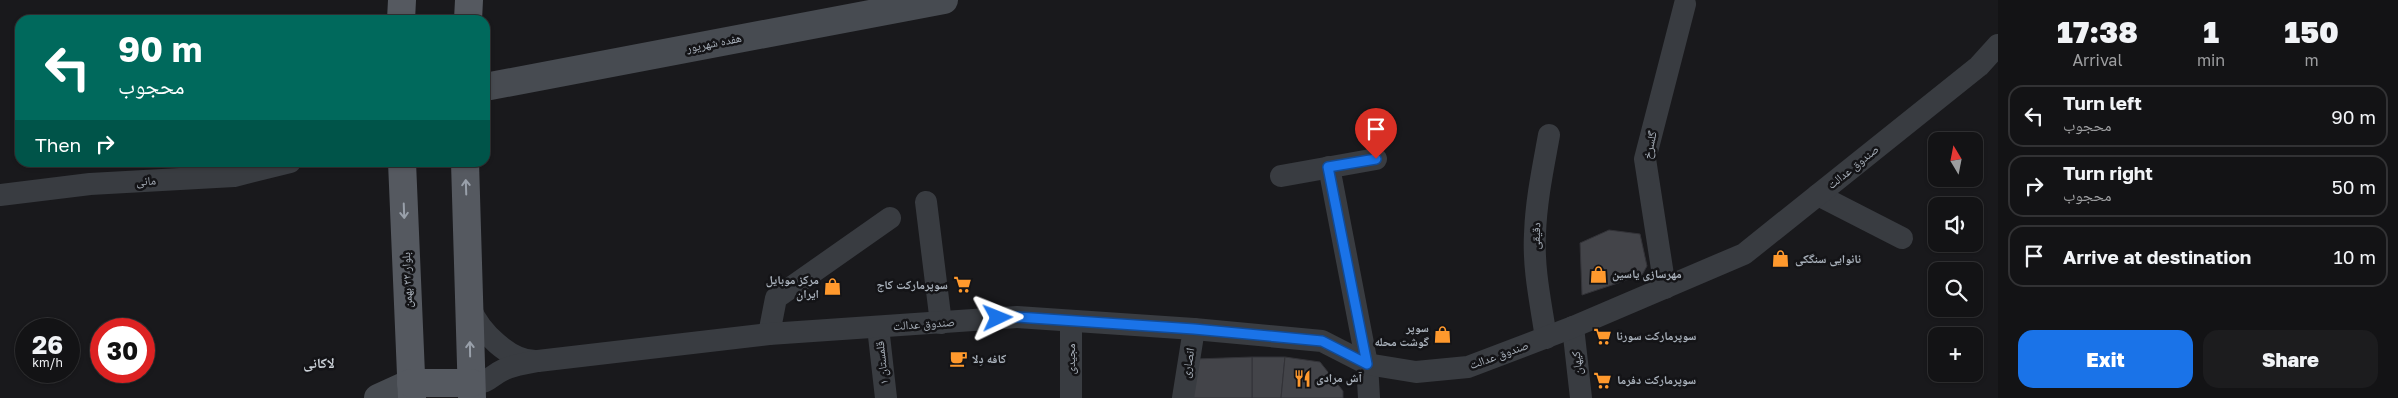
<!DOCTYPE html>
<meta charset="utf-8">
<style>
:root{--surface:#131315;--page:#1c1c1e;--text:#f1f3f6;--muted:#9d9ea0;--line:#323234;--accent:#1a73e8}
body{margin:0;font-family:"Golos Text","Noto Naskh Arabic",sans-serif;background:var(--page);color:var(--text);height:100vh;display:flex;flex-direction:column;font-size:19px;white-space:nowrap}
*{box-sizing:border-box;margin:0}
p{font-size:16px;color:var(--muted)}
.icon{flex:none;width:28px;height:28px;fill:none;stroke:currentColor;stroke-width:2;stroke-linecap:round;stroke-linejoin:round}
.map{position:relative;flex:1;overflow:hidden}
.drawer{display:flex;flex-direction:column;background:var(--surface);width:400px}
.drawer>*{flex:none}
.guide{position:absolute;left:15px;top:15px;width:475px;height:152px;border-radius:15px;box-shadow:0 1px 4px #0004,0 0 0 1px var(--line);background:#00695c;color:#fff;overflow:hidden}
.needle{width:32px;rotate:350deg}
.buttons{position:absolute;left:1928px;top:132px;display:grid;gap:10px}
.buttons a{display:grid;place-items:center;width:55px;height:55px;border-radius:10px;background:var(--surface);box-shadow:0 1px 4px #0004,0 0 0 1px var(--line);font-size:25px}
.speed{position:absolute;left:15px;top:318px;display:flex;gap:10px;font-size:25px;font-weight:700;text-align:center}
.speed>*{display:grid;place-content:center;width:65px;height:65px;border-radius:50%;background:var(--surface);box-shadow:0 1px 4px #0004,0 0 0 1px var(--line);line-height:1}
.speed small{font-size:12px;font-weight:400}
.speed .limit{border:8px solid #d22;background:#fff;color:#111}
.pin{position:absolute;display:grid;place-items:center;width:42px;height:42px;color:#fff;margin:-51px -21px;border-radius:50% 50% 50% 0;rotate:-45deg;box-shadow:0 0 5px #0007}
.pin .icon{rotate:45deg}
.me{position:absolute;width:55px;margin:-28px;rotate:88deg;stroke-linejoin:round;filter:drop-shadow(0 0 4px #0008)}
.turn{display:flex;align-items:center;gap:18px;height:105px;padding:0 20px;font-size:22px}
.turn .icon{width:65px;height:65px;stroke-width:2.5}
.turn b{display:block;font-size:35px;line-height:42px}
.then{display:flex;align-items:center;height:48px;padding:0 20px;background:#0003;gap:10px;font-size:19px}
.eta{display:flex;justify-content:space-evenly;align-items:center;height:85px;text-align:center}
.eta b{font-size:30px;font-weight:800;line-height:35px}
.cta{display:flex;gap:10px;margin-top:auto;padding:10px 20px}
.cta a{flex:1;height:58px;border-radius:15px;background:var(--accent);color:#fff;font-size:20px;font-weight:800;line-height:58px;text-align:center}
.cta a+a{background:var(--page);color:var(--text)}
ul{padding:0;list-style:none}
li{display:flex;align-items:center;gap:15px;height:62px;margin:0 10px 8px;padding:0 10px;border:2px solid var(--line);border-radius:15px}
li div{flex:1}
li b{display:block;font-size:19px}
li em{font-style:normal}
main{display:flex;flex:1;min-height:0}
.map>svg:first-child{display:block}
.building{fill:#434449;stroke:#333338}
.lines{fill:none;stroke-linecap:round;stroke-linejoin:round}
.street{stroke:#393c41;stroke-width:22}
.secondary{stroke:#474b51;stroke-width:28}
.primary{stroke:#555960;stroke-width:28}
.oneway{stroke:#99a0aa}
.route-casing{stroke:#114b97;stroke-width:12}
.route{stroke:#1a73e8;stroke-width:9}
.labels{text-anchor:middle;stroke-width:5;stroke-linejoin:round;paint-order:stroke}
.street-label{font-size:12px;fill:#aab2bc;stroke:#141417}
.poi-label{font-size:12px;font-weight:bold;fill:#aab2bc;stroke:#141417;text-anchor:start}
.neighbourhood-label{font-size:14px;font-weight:bold;fill:#cbd1d8;stroke:#141417}
</style>
<main>
<div class="map">
<svg width="1998" height="398" viewBox="0 0 1998 398">
<rect width="100%" height="100%" fill="#19191c"/>
<g class="building">
<path d="M1609,230L1640,234L1647,266L1642,275L1582,295L1580,243Z"/>
<path d="M1252,357H1285L1281,398H1252Z"/>
<path d="M1252,357V398H1190L1195,359Z"/>
<path d="M1285,357L1320,362L1343,391V398H1281Z"/>
</g>
<g class="lines">
<g class="street">
<path d="M1329,167L1367,364L1369,398"/>
<path d="M1281,176L1376,159"/>
<path d="M0,195L90,184L234,176L290,162"/>
<path d="M1818,195L1902,238"/>
<path d="M926,202L941,323"/>
<path d="M1665,288L1645,159L1685,4"/>
<path d="M470,307C479,331 510,362 537,361"/>
<path d="M878,327L886,398"/>
<path d="M1573,327L1581,398"/>
<path d="M769,334L776,298L890,218"/>
<path d="M1546,338C1541,304 1533,269 1535,234C1536,201 1543,168 1549,135"/>
<path d="M471,383C491,383 488,377 503,370C514,365 526,363 538,361L769,334L1017,317L1194,329L1322,341L1367,364L1416,372L1468,367L1573,327L1744,254L1979,66L1998,45"/>
<path d="M1071,398V321"/>
<path d="M1183,398L1194,329"/>
</g>
<g class="secondary">
<path d="M485,87L944,0"/>
<path d="M378,398L411,383"/>
</g>
<g class="primary">
<path d="M401,20L402,0"/>
<path d="M468,20L469,0"/>
<path d="M402,162L412,398"/>
<path d="M465,162L472,398"/>
<path d="M411,383H471"/>
</g>
</g>
<defs><path id="oneway-shaft" d="M-6 0H5M1.5-3L5.5 0L1.5 3" fill="none" stroke-width="1.6" stroke-linecap="round" stroke-linejoin="round" transform="scale(1.25)"/></defs>
<g class="oneway">
<use href="#oneway-shaft" transform="translate(466 187) rotate(-92)"/>
<use href="#oneway-shaft" transform="translate(404 211) rotate(88)"/>
<use href="#oneway-shaft" transform="translate(470 349) rotate(-91)"/>
</g>
<g class="lines">
<defs>
<path id="route" d="M998,318L1017,317L1194,329L1322,341L1367,364L1328,167L1376,159"/>
</defs>
<use href="#route" class="route-casing"/>
<use href="#route" class="route"/>
</g>
<defs>
<symbol id="shop-bare" viewBox="-9 -9 18 18"><path d="M-5-2.5h2.3a2.7 3.5 0 0 1 5.4 0H5L5.5 6h-11ZM-1.5-2.5h3a1.5 2.3 0 0 0-3 0Z" fill="#ff992d" stroke="#141417" stroke-width="2.5" paint-order="stroke"/></symbol>
<symbol id="supermarket-bare" viewBox="-9 -9 18 18"><path d="M-6-5.5h2.5l.6 2H6L4.5 2H-2.5L-4.4-4H-6ZM-1.5 3.2a1.3 1.3 0 1 0 .1 0ZM3 3.2a1.3 1.3 0 1 0 .1 0Z" fill="#ff992d" stroke="#141417" stroke-width="2.5" paint-order="stroke"/></symbol>
<symbol id="cafe-bare" viewBox="-9 -9 18 18"><path d="M-5.5-4.5H6V0H3Q3 3.5 0 3.5H-2.5Q-5.5 3.5-5.5 0ZM3-3.2v2h1.7v-2ZM-6 4.5H4V6H-6Z" fill="#ff992d" stroke="#141417" stroke-width="2.5" paint-order="stroke"/></symbol>
<symbol id="restaurant-bare" viewBox="-9 -9 18 18"><path d="M-5-6h1v4h1v-4h1v4h1v-4h1v5L-1.5 .5V6h-2V.5L-5-1ZM5-6V6H3V1.5H1.5Q1.5-4 5-6Z" fill="#ff992d" stroke="#141417" stroke-width="2.5" paint-order="stroke"/></symbol>
</defs>
<g fill-rule="evenodd">
<use href="#shop-bare" x="1768" y="246" width="25" height="25"/>
<use href="#shop-bare" x="1586" y="262" width="25" height="25"/>
<use href="#supermarket-bare" x="950" y="272" width="25" height="25"/>
<use href="#shop-bare" x="820" y="274" width="25" height="25"/>
<use href="#shop-bare" x="1430" y="322" width="25" height="25"/>
<use href="#supermarket-bare" x="1590" y="324" width="25" height="25"/>
<use href="#cafe-bare" x="946" y="346" width="25" height="25"/>
<use href="#restaurant-bare" x="1290" y="366" width="25" height="25"/>
<use href="#supermarket-bare" x="1590" y="368" width="25" height="25"/>
</g>
<g class="labels">
<g class="street-label">
<text transform="translate(714 43) rotate(-11)" y="4">هفده شهریور</text>
<text transform="translate(1650 145) rotate(-78)" y="4">گلسرخ</text>
<text transform="translate(1853 167) rotate(-39)" y="4">صندوق عدالت</text>
<text transform="translate(146 181) rotate(-3)" y="4">مانی</text>
<text transform="translate(1536 236) rotate(-88)" y="4">دقیقی</text>
<text transform="translate(407 280) rotate(-92)" y="4">بلوار ۲۲ بهمن</text>
<text transform="translate(924 324) rotate(-4)" y="4">صندوق عدالت</text>
<text transform="translate(1499 355) rotate(-20)" y="4">صندوق عدالت</text>
<text transform="translate(1071 359) rotate(-90)" y="4">مجیدی</text>
<text transform="translate(882 363) rotate(-96)" y="4">قلمستان ۱</text>
<text transform="translate(1188 363) rotate(-80)" y="4">انصاری</text>
<text transform="translate(1577 363) rotate(-96)" y="4">کیهان</text>
</g>
<g class="poi-label">
<text x="1795" y="263">نانوایی سنگکی</text>
<text x="1612" y="278">مهرسازی یاسین</text>
<text x="819" y="284" text-anchor="end">مرکز موبایل<tspan x="819" dy="14">ایران</tspan></text>
<text x="948" y="289" text-anchor="end">سوپرمارکت کاج</text>
<text x="1429" y="332" text-anchor="end">سوپر<tspan x="1429" dy="14">گوشت محله</tspan></text>
<text x="1616" y="340">سوپرمارکت سورنا</text>
<text x="972" y="363">کافه دِلا</text>
<text x="1316" y="382">آش مرادی</text>
<text x="1617" y="384">سوپرمارکت دفرما</text>
</g>
<g class="neighbourhood-label">
<text x="319" y="368">لاکانی</text>
</g>
</g>
</svg>
<div class="buttons">
<a><svg class="needle" viewBox="-14 -14 28 28"><path d="M0-13l5 13h-10z" fill="#e53935"/><path d="M0 13l5-13h-10z" fill="#9d9ea0"/></svg></a>
<a><svg class="icon" aria-label="sound" viewBox="0 0 24 24"><path d="M4 9h4l5-4v14l-5-4H4zM17 9q2 3 0 6"/></svg></a>
<a><svg class="icon" aria-label="search" viewBox="0 0 24 24"><circle cx="10" cy="10" r="6"/><path d="M15 15l6 6"/></svg></a>
<a>+</a>
</div>
<div class="speed"><div>26<small>km/h</small></div><div class="limit">30</div></div>
<div class="pin" style="left:1376px;top:159px;background:#d93025"><svg class="icon" aria-label="arrive" viewBox="0 0 24 24"><path d="M6 21V4h12l-3 4 3 4H6"/></svg></div>
<svg class="me" style="left:998px;top:318px" viewBox="-20 -20 40 40"><path d="M0-17L14 15 0 8-14 15z" fill="#1a73e8" stroke="#fff" stroke-width="4"/></svg>
<div class="guide">
<div class="turn"><svg class="icon" aria-label="left" viewBox="0 0 24 24"><path d="M17 20v-9H6M10 6l-5 5 5 5"/></svg><div><b>90 m</b>محجوب</div></div>
<div class="then">Then<svg class="icon" aria-label="right" viewBox="0 0 24 24"><path d="M7 20v-9h11M14 6l5 5-5 5"/></svg></div>
</div>
</div>
<section class="drawer">
<div class="eta">
<div><b>17:38</b><p>Arrival</p></div>
<div><b>1</b><p>min</p></div>
<div><b>150</b><p>m</p></div>
</div>
<ul>
<li><svg class="icon" aria-label="left" viewBox="0 0 24 24"><path d="M17 20v-9H6M10 6l-5 5 5 5"/></svg><div><b>Turn left</b><p>محجوب</p></div><em>90 m</em></li>
<li><svg class="icon" aria-label="right" viewBox="0 0 24 24"><path d="M7 20v-9h11M14 6l5 5-5 5"/></svg><div><b>Turn right</b><p>محجوب</p></div><em>50 m</em></li>
<li><svg class="icon" aria-label="arrive" viewBox="0 0 24 24"><path d="M6 21V4h12l-3 4 3 4H6"/></svg><div><b>Arrive at destination</b></div><em>10 m</em></li>
</ul>
<div class="cta"><a>Exit</a><a>Share</a></div>
</section>
</main>
